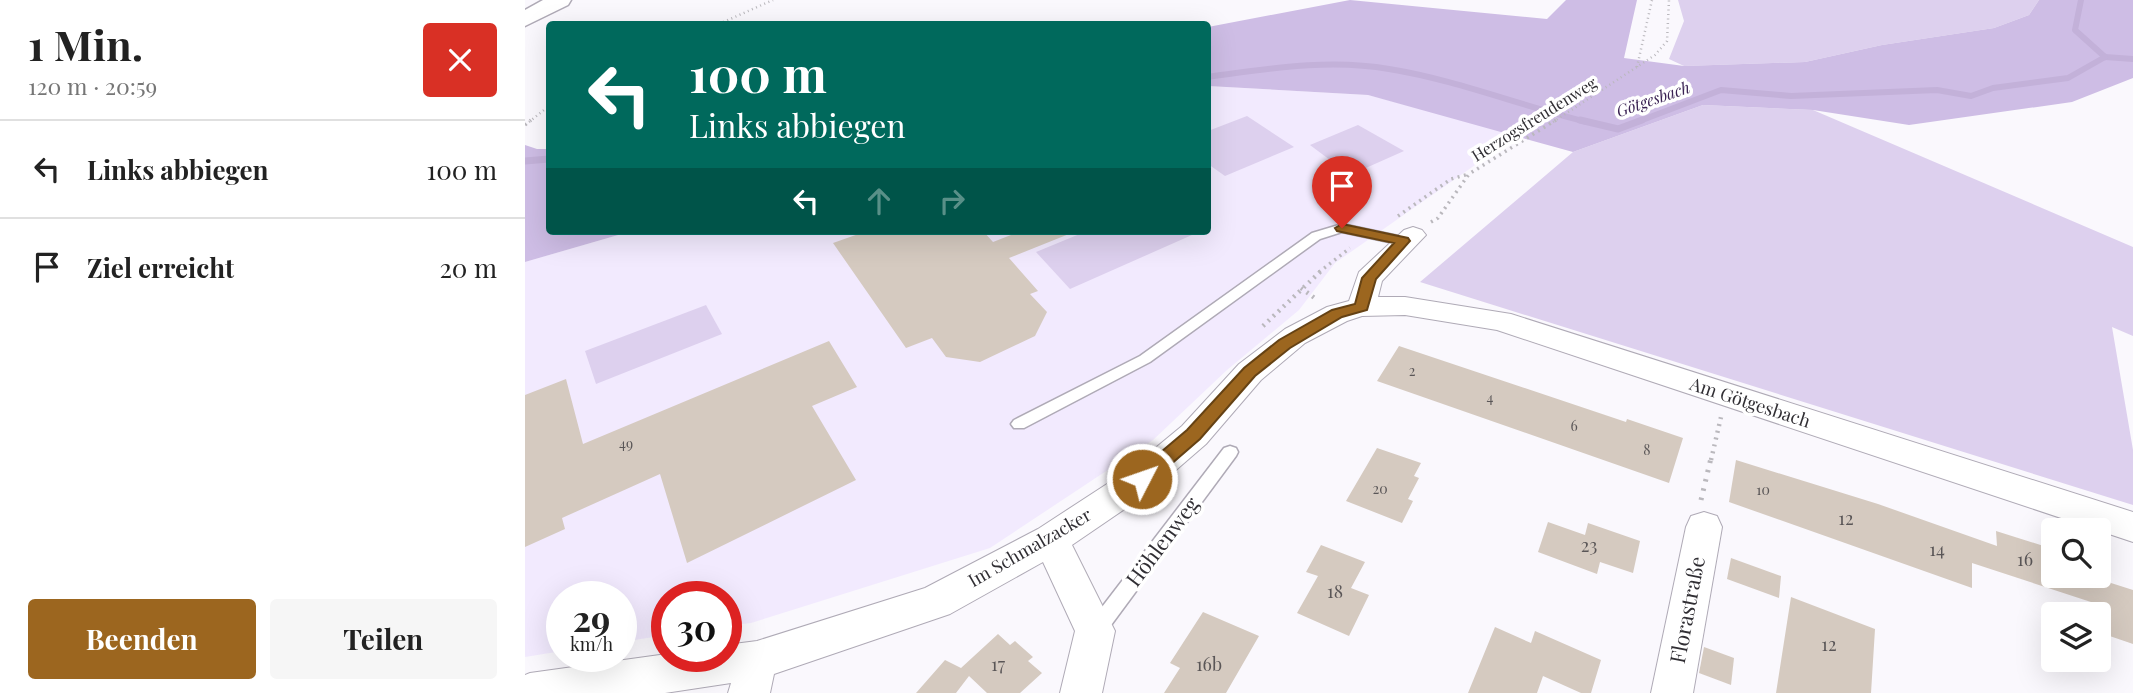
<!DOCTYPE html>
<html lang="de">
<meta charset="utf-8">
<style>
:root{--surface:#fff;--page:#f6f6f6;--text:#222;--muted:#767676;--line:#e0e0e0;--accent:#9c661f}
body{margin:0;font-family:"Playfair Display",serif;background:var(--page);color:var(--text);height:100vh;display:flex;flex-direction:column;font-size:26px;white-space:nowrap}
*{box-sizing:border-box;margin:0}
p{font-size:23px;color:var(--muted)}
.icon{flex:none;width:38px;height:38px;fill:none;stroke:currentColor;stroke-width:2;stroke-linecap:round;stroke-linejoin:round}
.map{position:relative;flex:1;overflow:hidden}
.sheet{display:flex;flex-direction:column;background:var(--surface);width:525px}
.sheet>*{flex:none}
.hud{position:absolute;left:21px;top:21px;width:665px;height:214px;border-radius:7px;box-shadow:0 7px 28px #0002;background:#00695c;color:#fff;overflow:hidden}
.controls{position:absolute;left:1516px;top:518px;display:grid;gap:14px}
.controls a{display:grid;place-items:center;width:70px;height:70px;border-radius:7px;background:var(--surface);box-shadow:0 7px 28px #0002;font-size:35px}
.speed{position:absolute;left:21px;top:581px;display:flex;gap:14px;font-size:35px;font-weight:700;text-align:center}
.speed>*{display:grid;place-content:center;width:91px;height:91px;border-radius:50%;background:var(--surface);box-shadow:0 7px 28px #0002;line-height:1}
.speed small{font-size:18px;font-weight:400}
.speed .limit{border:10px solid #d22;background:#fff;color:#111}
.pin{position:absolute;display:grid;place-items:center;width:60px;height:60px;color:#fff;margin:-72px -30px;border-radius:50% 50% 50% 0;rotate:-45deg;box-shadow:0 0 7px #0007}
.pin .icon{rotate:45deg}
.me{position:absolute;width:77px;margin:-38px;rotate:49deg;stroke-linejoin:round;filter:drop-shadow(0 0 5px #0008)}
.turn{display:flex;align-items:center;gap:24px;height:147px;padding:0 28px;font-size:32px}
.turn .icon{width:91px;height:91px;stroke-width:2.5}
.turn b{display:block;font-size:49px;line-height:60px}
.lanes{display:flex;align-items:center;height:66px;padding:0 28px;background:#0003;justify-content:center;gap:35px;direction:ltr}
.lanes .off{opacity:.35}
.round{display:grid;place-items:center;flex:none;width:74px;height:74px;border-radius:7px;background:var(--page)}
.summary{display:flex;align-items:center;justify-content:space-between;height:119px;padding:0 28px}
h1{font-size:42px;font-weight:700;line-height:52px}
.action{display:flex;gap:14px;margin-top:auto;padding:14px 28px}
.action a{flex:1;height:80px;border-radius:7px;background:var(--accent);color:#fff;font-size:28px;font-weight:700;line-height:80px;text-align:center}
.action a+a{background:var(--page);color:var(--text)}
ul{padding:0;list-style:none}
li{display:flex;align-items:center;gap:21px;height:98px;padding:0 28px;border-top:2px solid var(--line)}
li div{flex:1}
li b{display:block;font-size:26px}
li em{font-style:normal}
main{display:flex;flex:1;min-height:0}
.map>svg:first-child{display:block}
.built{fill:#f2eafe}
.green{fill:#ddd0ee}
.forest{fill:#cebde5}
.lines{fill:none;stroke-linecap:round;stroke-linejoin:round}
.stream-far1{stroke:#c3b1d9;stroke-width:6}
.stream{stroke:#c3b1d9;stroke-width:7}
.building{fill:#d5cac0}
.lane-casing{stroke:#afaab6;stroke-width:3}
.street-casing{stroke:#afaab6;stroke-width:2}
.secondary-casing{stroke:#afaab6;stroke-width:3}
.path-far3{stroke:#bab8bd;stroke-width:2.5;stroke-dasharray:1 3.5;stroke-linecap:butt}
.path-far2{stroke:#bab8bd;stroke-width:3.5;stroke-dasharray:2 4.5;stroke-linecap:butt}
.path-far1{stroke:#bab8bd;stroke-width:4.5;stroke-dasharray:2 5;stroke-linecap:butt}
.path{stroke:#bab8bd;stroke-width:5;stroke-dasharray:2.5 7;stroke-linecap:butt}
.lane{fill:#fff;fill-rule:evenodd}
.street{fill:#fff;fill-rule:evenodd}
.secondary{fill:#fff;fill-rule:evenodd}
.route{fill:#9c661f;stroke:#654214;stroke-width:2}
.labels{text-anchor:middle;stroke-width:7;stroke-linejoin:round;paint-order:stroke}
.number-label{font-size:14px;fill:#5a5657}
.far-water-label{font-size:16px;font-style:italic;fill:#3a2253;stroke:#fff}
.far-street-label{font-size:16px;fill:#312f34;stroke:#fff}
.street-label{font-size:18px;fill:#312f34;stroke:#fff}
.near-number-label{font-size:18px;fill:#5a5657}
.near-street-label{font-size:21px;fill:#312f34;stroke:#fff}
</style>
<main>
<section class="sheet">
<div class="summary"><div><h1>1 Min.</h1><p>120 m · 20:59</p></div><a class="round" style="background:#d93025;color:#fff"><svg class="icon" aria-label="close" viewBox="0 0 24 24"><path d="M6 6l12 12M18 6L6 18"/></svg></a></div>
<ul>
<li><svg class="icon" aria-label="left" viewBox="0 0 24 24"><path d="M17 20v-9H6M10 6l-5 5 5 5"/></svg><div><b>Links abbiegen</b></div><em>100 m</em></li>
<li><svg class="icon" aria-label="arrive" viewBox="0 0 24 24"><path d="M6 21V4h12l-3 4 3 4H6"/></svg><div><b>Ziel erreicht</b></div><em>20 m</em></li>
</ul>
<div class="action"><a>Beenden</a><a>Teilen</a></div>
</section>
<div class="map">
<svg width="1608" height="693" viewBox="0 0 1608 693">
<rect width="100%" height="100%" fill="#faf8fd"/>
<path class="built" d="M683,86L843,95L993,135L810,263L774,310L702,370L628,440L465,548L226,623L201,626V597H142V635L96,642V597H37V651L0,657V262L107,231H682Z"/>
<g class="green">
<path d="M1153,0H1514L1504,15L1469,28L1357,45L1280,62L1159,66L1144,59L1159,21Z"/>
<path d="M1178,105L1288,110L1608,247V336L1587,327L1608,450V505L895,282L1048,152Z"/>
<path d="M722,116L769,147L700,176L683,164V131Z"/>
<path d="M833,125L879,151L825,175L785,145Z"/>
<path d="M562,231H676L545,289L511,252Z"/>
<path d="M181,305L197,334L71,384L60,351Z"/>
</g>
<g class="forest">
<path d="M825,0L1022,19L1041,0H1112L1099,58L1159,66L1280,62L1357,45L1469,28L1504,15L1514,0H1608V78L1547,102L1384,125L1288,110L1178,105L1048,152L843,95L683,86V27Z"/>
<path d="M0,145L12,149H24V231H107L0,262Z"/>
</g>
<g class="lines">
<g class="stream-far1">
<path d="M1556,0L1550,30L1580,57"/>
<path d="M1580,57L1608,59"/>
<path d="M682,77C742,69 804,58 864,69C932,80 996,106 1062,122"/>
<path d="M1112,122L1196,90L1266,96L1412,90L1446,96L1468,88L1543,78L1580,57"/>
</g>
<g class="stream">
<path d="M1055,120L1093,129L1117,120"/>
<path d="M0,161L24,159"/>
</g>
</g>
<g class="building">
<path d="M342,231H458L468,242L496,231L549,232L484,258L513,291L505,294L522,312L510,336L455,362L421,357L407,338L381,348L308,243Z"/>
<path d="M304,341L332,387L287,406L331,480L162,563L135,474L37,518L40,529L0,547V395L41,379L58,444Z"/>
<path d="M874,346L1101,422L1102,419L1158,438L1144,483L852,381Z"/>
<path d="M852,448L896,463L889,476L894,478L883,499L888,501L877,523L821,501Z"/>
<path d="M1211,460L1353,504L1472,546L1471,531L1528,549V576H1564L1608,590V644L1573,632V614H1570L1569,603L1447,563V588L1204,502Z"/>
<path d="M1023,522L1060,535L1063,523L1115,541L1108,573L1075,562L1072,574L1013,552Z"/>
<path d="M796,545L840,562L826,588L844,595L824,636L772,613L793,576L781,572Z"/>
<path d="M1206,558L1256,576L1254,598L1202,579Z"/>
<path d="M1266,597L1350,629L1346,693H1251Z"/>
<path d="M678,612L734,636L701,693H639L655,668L645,663Z"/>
<path d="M970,627L1006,643L1010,631L1076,660L1066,693H1056L1018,676L1012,693H943Z"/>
<path d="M473,634L485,645L490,641L508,657L503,661L517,673L495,693H462L444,676L431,693H391L420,660L436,668Z"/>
<path d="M1179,647L1209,658L1206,685L1174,673Z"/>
</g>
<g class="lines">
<defs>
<g id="lane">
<path d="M817,224L878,237L884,241L878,245L817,232L795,239L625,362L499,428H489L486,424L489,420L615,356L787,233Z"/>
<path d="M705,446L711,448L713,452L711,456L578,636L571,639L564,636L562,630L564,624L699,448Z"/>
</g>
<g id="street">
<path d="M888,227L897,230L901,235L857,281L853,297H880L986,314L1608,512V542L972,330L880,315L837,316L822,321L780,343L736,380L681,444L629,489L547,545L590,631L577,693H535L550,631L518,562L425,614L249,674L245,693H203L206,683L140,693H0V675L5,673L142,654V656H201V645L232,641L400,588L513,529L605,469L657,426L714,364L760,329L802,307L824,301L834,272L879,230Z"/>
<path d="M1179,512L1192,516L1197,527L1168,693H1126L1161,527L1166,516Z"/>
</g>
<path id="secondary" d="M18,0H46L43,5L0,26V10Z"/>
</defs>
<use href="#lane" class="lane-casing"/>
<use href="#street" class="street-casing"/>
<use href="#secondary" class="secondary-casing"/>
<g class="path-far3">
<path d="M194,24L248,0"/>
<path d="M1112,67L1127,0"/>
<path d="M4,122L24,106"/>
<path d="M1028,122L1130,55L1142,41L1144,0"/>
</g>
<g class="path-far2">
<path d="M0,125L6,120"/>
<path d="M873,216L926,179L944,174"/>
<path d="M906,222L913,218L944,174L1031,120"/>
<path d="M794,272L825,248"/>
</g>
<g class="path-far1">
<path d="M776,288L791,299"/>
<path d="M738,326L796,271"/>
<path d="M1186,460L1196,417"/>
</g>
<path class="path" d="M1176,500L1186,458"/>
<use href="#lane" class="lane"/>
<use href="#street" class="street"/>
<use href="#secondary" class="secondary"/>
</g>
<path class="route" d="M817,224L883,238L885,241L851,279L842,310L817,317L765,348L730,376L675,439L623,484L617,486L610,484L607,479L610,474L662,430L719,368L754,340L807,310L830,304L837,278L869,243L812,231L810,228Z"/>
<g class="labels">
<g class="number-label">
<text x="887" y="376">2</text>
<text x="965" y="403">4</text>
<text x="1049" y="431">6</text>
<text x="101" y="449">49</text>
<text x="1122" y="455">8</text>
<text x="855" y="494">20</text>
<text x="1238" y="495">10</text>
</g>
<g class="far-water-label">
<text transform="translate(1128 99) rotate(-19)" y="6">Götgesbach</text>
</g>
<g class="far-street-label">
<text transform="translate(1009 119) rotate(-32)" y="6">Herzogsfreudenweg</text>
</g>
<g class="street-label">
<text transform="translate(1225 403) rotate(18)" y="6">Am Götgesbach</text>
<text transform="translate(505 548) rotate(-30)" y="6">Im Schmalzacker</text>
</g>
<g class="near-number-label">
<text x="1321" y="525">12</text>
<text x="1064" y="552">23</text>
<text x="1412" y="556">14</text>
<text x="1500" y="566">16</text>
<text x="810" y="598">18</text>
<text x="1304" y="651">12</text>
<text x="473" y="671">17</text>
<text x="684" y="671">16b</text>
</g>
<g class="near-street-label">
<text transform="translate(638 542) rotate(-53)" y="7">Höhlenweg</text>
<text transform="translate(1163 610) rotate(-79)" y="7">Florastraße</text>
</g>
</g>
</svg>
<div class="controls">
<a><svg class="icon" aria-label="search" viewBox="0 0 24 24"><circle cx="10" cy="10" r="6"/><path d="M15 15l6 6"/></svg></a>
<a><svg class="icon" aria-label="layers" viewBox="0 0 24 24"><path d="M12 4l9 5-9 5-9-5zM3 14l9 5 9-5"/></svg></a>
</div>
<div class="speed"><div>29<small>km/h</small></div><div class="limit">30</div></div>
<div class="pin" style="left:817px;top:228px;background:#d93025"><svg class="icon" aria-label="arrive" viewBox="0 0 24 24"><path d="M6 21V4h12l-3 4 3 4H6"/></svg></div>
<svg class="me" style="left:617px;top:479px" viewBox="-20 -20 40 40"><circle r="17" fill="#9c661f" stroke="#fff" stroke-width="3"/><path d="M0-11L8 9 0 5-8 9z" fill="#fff"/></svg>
<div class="hud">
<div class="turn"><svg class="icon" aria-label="left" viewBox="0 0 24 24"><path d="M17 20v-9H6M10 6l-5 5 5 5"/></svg><div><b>100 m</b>Links abbiegen</div></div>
<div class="lanes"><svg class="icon" aria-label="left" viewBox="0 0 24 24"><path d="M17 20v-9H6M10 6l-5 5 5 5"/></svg><svg class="icon off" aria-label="ahead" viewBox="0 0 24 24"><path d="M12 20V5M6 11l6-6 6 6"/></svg><svg class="icon off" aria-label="right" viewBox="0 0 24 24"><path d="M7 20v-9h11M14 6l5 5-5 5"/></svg></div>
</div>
</div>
</main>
